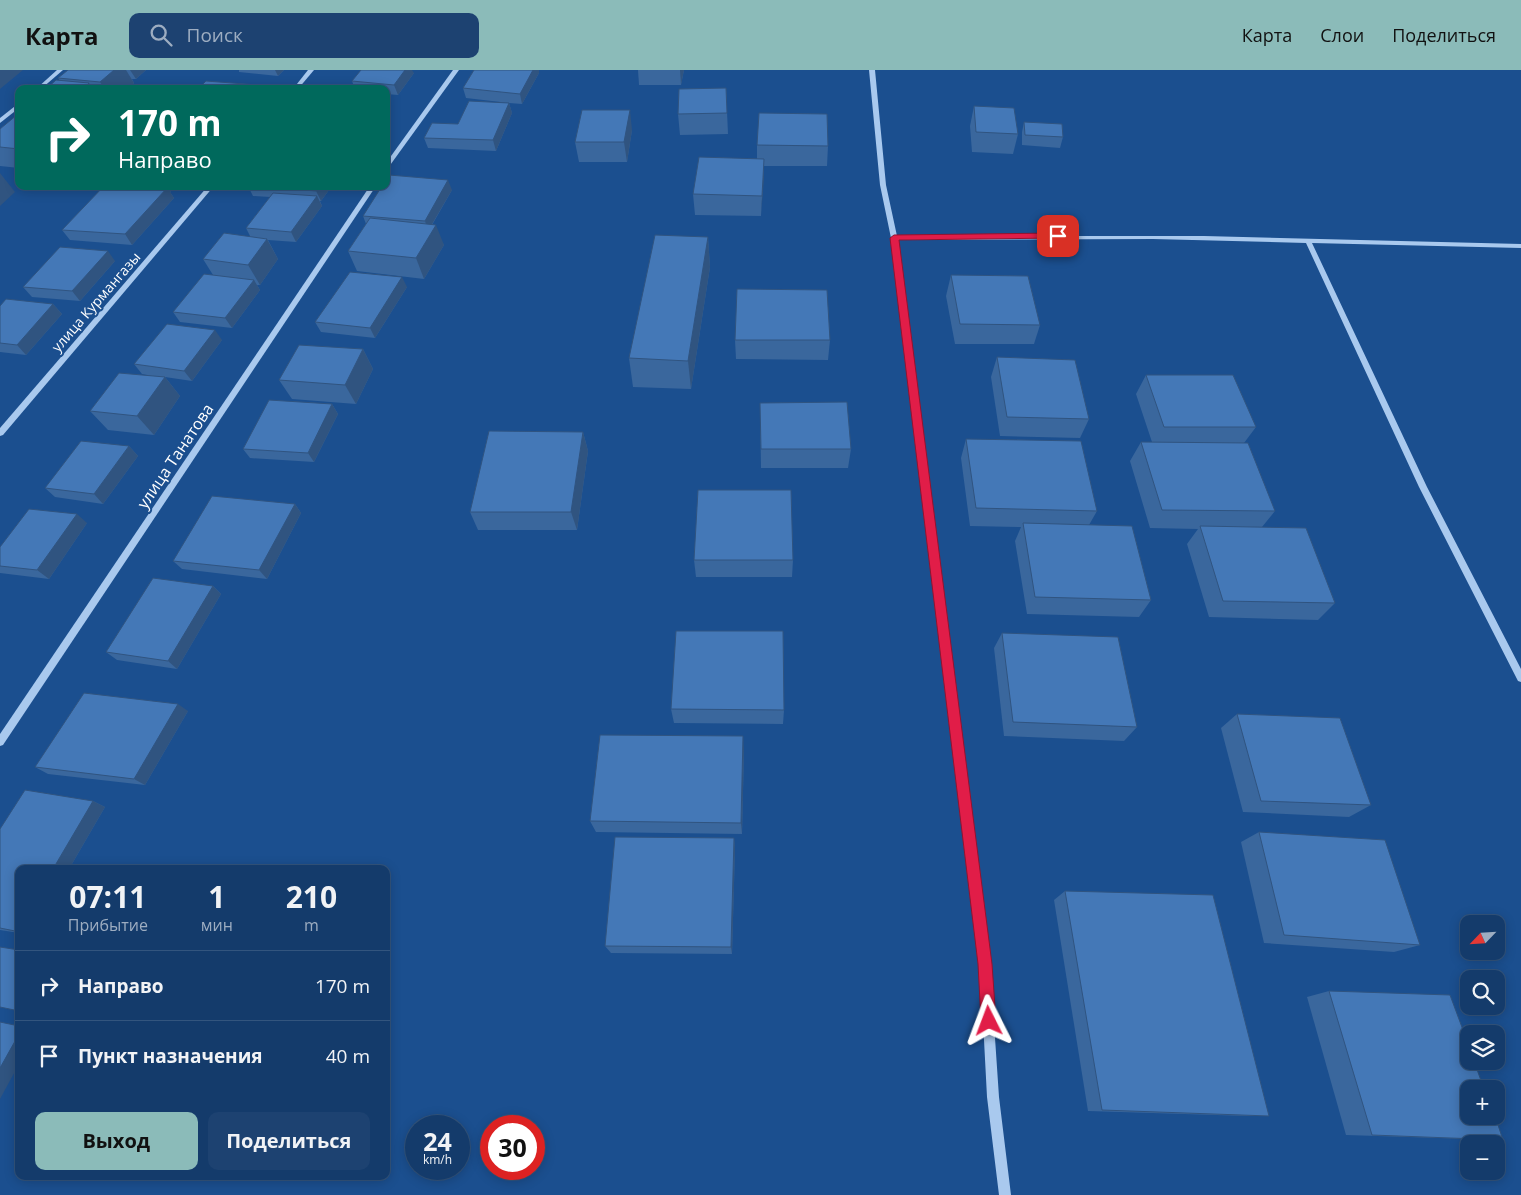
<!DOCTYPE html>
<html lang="ru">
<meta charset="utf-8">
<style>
:root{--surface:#143b6b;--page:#1d4271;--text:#f1f3f6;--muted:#9dadc1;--line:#33557e;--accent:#8bbbb9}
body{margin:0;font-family:"Open Sans",sans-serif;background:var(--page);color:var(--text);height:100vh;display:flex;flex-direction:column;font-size:19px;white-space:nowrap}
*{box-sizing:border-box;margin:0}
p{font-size:16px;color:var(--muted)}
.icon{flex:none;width:28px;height:28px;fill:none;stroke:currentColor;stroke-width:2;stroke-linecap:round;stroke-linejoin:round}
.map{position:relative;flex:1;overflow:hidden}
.panel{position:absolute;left:15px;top:795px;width:375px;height:315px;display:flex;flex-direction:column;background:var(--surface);border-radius:10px;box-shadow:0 2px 12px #0003,0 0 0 1px var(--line)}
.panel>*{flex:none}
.top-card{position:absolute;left:15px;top:15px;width:375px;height:105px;border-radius:10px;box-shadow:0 2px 12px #0003,0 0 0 1px var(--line);background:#00695c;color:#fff;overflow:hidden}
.needle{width:32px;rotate:245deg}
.tools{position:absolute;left:1460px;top:845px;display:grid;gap:10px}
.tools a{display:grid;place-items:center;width:45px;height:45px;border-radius:10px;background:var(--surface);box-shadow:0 2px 12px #0003,0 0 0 1px var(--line);font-size:25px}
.speed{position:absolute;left:405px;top:1045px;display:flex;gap:10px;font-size:25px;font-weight:700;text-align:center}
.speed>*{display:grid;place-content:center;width:65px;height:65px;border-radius:50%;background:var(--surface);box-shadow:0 2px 12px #0003,0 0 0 1px var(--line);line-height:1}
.speed small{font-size:12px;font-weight:400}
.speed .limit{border:8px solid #d22;background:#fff;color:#111}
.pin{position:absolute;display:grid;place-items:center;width:42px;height:42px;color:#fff;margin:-21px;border-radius:10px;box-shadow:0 2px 8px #0006}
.me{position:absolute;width:55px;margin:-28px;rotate:357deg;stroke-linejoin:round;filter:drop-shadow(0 0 4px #0008)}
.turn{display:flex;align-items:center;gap:18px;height:105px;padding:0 20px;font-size:22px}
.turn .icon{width:65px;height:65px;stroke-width:2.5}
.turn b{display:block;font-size:35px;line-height:42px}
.eta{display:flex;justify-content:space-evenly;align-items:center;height:85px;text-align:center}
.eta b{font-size:30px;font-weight:700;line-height:35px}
.cta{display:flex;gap:10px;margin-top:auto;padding:10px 20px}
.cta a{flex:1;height:58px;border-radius:10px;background:var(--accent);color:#111;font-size:20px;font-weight:700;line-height:58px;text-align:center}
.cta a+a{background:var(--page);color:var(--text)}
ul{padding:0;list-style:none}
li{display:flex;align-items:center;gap:15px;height:70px;padding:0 20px;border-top:1px solid var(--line)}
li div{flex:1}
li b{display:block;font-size:19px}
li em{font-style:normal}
header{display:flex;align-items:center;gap:30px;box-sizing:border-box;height:70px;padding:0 25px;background:var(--accent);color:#111}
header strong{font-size:24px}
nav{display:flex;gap:28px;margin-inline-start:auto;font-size:18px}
.search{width:350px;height:45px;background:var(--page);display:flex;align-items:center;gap:12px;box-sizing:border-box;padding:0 18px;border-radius:10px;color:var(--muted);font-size:19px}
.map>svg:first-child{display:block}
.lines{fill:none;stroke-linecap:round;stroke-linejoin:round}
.minor{fill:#a9c9ee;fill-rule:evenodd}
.wall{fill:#3a679d}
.shaded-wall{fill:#305480}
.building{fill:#4478b7;stroke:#305480}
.route{fill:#e11d48;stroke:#92132f}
.labels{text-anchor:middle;stroke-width:4;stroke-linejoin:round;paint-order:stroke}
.far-street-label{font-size:14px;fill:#fff;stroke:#1b4f8f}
.street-label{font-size:16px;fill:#fff;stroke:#1b4f8f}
</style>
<header>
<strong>Карта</strong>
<div class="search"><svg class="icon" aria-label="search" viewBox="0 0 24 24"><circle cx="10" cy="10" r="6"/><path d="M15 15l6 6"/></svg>Поиск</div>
<nav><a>Карта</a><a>Слои</a><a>Поделиться</a></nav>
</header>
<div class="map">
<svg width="1521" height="1125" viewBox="0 0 1521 1125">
<rect width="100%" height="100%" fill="#1b4f8f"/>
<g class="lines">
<g class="minor">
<path d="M57,0H63L41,19H36Z"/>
<path d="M308,0H314L298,19H293Z"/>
<path d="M453,0H459L388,98L386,99V93Z"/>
<path d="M869,0H875L886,115L897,166H1204L1521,174V178L1312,173L1427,417L1521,599V612L1518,611L1419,417L1306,173L1153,169L897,170L990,894L999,1027L1011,1125H999L987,1027L980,894L891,168L880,115Z"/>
<path d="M19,33V38L0,53V48Z"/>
<path d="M208,116H214L3,365L0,366V358Z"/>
<path d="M370,116H376L3,675L0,676V664Z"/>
</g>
</g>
<g class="wall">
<path d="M68,0H146L136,9H132L134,13L128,19H46L60,11L58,8Z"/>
<path d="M239,0H284L278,6L239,2Z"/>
<path d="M638,0H684L681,15H639Z"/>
<path d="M414,3L398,25L386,24V19H355L352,11Z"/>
<path d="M539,3L522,34L509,33L512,43L496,81L428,78L424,68L509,33L466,28L463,18Z"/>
<path d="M726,18L728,64L680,65L678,44Z"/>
<path d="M974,36L1018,64L1013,84L972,82L970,56Z"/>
<path d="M19,44V98L0,96V59Z"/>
<path d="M1024,52L1063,67L1060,78L1022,75V62Z"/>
<path d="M632,60L627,92H579L575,72Z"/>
<path d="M757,75L828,76L827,96H764L761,146L695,145L693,124L757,89Z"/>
<path d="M104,116H176L170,122L174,128L132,175L70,170L62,160Z"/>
<path d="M248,116H332L321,131H320L322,136L296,172L268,170L278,189L260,215H257L260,220L232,258L180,252L173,242L213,205L203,189L250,166L246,158L270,127L253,126Z"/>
<path d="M452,120L432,155L444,175L424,209L357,201L348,181L366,154L363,146Z"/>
<path d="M708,167L710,197L691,319L633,317L629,288Z"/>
<path d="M115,191L80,231L32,227L23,217Z"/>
<path d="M951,205L1040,255L1034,274H955L946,226Z"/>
<path d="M407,217L375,268L321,262L315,252Z"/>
<path d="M53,234L62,244L26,285L0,282V236Z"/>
<path d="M222,270L192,311L165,307L180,326L154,365L108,360L90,341L152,306L142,304L134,294Z"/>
<path d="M735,270H830L828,290L736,289Z"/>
<path d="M363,279L373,299L356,334L292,329L279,310Z"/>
<path d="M997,287L1089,349L1080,368L1000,366L991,307Z"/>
<path d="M1146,305L1256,357L1244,373L1275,441L1262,457L1335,533L1318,550L1209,547L1187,474L1198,459L1150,458L1130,391L1141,372H1152L1136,324Z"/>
<path d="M760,333L851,379L848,398H761Z"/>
<path d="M332,334L338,344L314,392L250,388L243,379Z"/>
<path d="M583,362L588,381L577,460H478L470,442Z"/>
<path d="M966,369L1097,441L1089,455L1151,530L1139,547L1027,544L1015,471L1021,457L970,456L961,388Z"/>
<path d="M129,376L138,386L103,434L55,427L45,418Z"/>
<path d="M295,434L301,443L267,509L182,499L173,491Z"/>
<path d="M87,453L49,509L0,503V477Z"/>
<path d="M694,490H793L792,507H696Z"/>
<path d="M213,516L221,524L177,599L117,590L106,582Z"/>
<path d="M1002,563L1137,657L1124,671L1004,666L994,578Z"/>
<path d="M671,639L784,640L783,654L674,653Z"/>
<path d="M188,641L145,715L48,704L35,697Z"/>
<path d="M1237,644L1371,735L1349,747L1243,742L1221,658Z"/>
<path d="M744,680L742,764L596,762L590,751Z"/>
<path d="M93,731L105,737L69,799H19V863L0,860V759Z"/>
<path d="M1259,762L1420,875L1394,882L1264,873L1241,772Z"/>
<path d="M734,768L735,779L732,884L611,883L605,876Z"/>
<path d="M1065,821L1269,1046H1248L1088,1041L1054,830Z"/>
<path d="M1329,921L1503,1070L1346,1065L1307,927Z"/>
</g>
<g class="shaded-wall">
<path d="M0,0H23L0,19Z"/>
<path d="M114,0H126L134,13L128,19H105L100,12Z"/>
<path d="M130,0H146L136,9Z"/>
<path d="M275,0H284L278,6Z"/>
<path d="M405,0H412L414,3L398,25L394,15Z"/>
<path d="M533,0H539V3L522,34L520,24Z"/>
<path d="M680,0H684L681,15Z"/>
<path d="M89,13L93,19H83Z"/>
<path d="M258,15L260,19H254Z"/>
<path d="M387,26L391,36L386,42V27Z"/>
<path d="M509,33L512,43L496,81L493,70Z"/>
<path d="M630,40L632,60L627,92L624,72Z"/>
<path d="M764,89V109L761,146L762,126Z"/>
<path d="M0,103L15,122L0,136Z"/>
<path d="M448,110L452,120L428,161L425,151Z"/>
<path d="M165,116H176L170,122L174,128L132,175L125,164L166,119Z"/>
<path d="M320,116H332L321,131L316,121Z"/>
<path d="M317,126L322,136L296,172L291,162Z"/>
<path d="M436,155L444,175L424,209L416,188Z"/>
<path d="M708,167L710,197L691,319L688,291Z"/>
<path d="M267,169L278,189L260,215L248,195Z"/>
<path d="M108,181L115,191L80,231L72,221Z"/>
<path d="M402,207L407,217L375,268L370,258Z"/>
<path d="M254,210L260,220L232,258L225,248Z"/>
<path d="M53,234L62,244L26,285L17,275Z"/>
<path d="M215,260L222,270L192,311L184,301Z"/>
<path d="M363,279L373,299L356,334L345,315Z"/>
<path d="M165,307L180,326L154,365L137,346Z"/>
<path d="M332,334L338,344L314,392L308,383Z"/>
<path d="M583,362L588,381L577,460L571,442Z"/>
<path d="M129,376L138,386L103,434L94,424Z"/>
<path d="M295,434L301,443L267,509L259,500Z"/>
<path d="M77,444L87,453L49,509L37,500Z"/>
<path d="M213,516L221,524L177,599L168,591Z"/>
<path d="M178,634L188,641L145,715L134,709Z"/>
<path d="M743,666L744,680L742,764L741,753Z"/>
<path d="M93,731L105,737L69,799H53Z"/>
<path d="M734,768L735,779L732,884L731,877Z"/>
<path d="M19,855V862L15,861Z"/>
<path d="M19,964V994L0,1029V998Z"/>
</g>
<g class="building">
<path d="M68,0H114L100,12L58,8Z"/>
<path d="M361,0H405L394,15L352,11Z"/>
<path d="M474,0H533L520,24L463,18Z"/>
<path d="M56,10L89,13L83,19H46Z"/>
<path d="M206,11L258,15L254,19H198Z"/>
<path d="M726,18L727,43L678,44L679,19Z"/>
<path d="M469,31L509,33L493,70L424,68L432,53L458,54Z"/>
<path d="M974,36L1014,38L1018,64L976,62Z"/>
<path d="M582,40H630L624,72H575Z"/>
<path d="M759,43L827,44L828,76L757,75Z"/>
<path d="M18,44L19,79L0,77V59Z"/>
<path d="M1024,52L1062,54L1063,67L1025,65Z"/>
<path d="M699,87L764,89L762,126L693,124Z"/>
<path d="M389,105L448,110L425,151L363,146L382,116H386V109Z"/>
<path d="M104,116H148L167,118L125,164L62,160Z"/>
<path d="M259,116H320L316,121Z"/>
<path d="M273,123L317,126L291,162L246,158Z"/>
<path d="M370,148L436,155L416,188L348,181Z"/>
<path d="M224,163L267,169L248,195L203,189Z"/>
<path d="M655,165L708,167L688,291L629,288Z"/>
<path d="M60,177L108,181L72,221L23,217Z"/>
<path d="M350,202L402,207L370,258L315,252Z"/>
<path d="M204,204L254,210L225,248L173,242Z"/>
<path d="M951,205L1028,206L1040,255L960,254Z"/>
<path d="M737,219L827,220L830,270H735Z"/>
<path d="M6,229L53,234L17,275L0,273V236Z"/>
<path d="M167,254L215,260L184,301L134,294Z"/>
<path d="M299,275L363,279L345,315L279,310Z"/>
<path d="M997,287L1075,290L1089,349L1007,347Z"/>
<path d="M119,303L165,307L137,346L90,341Z"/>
<path d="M1146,305H1233L1256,357H1164Z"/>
<path d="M269,330L332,334L308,383L243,379Z"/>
<path d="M847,332L851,379H761L760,333Z"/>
<path d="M489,361L583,362L571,442H470Z"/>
<path d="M966,369L1081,371L1097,441L976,438Z"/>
<path d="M81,371L129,376L94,424L45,418Z"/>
<path d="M1141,372L1248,373L1275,441L1162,440Z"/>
<path d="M698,420H791L793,490H694Z"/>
<path d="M212,426L295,434L259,500L173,491Z"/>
<path d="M29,439L77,444L37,500L0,496V477Z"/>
<path d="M1023,453L1132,456L1151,530L1035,527Z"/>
<path d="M1200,456L1306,458L1335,533L1223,531Z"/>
<path d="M153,508L213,516L168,591L106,582Z"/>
<path d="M676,561H783L784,640L671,639Z"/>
<path d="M1002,563L1118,567L1137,657L1013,652Z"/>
<path d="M84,623L178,634L134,709L35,697Z"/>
<path d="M1237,644L1340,648L1371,735L1261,731Z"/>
<path d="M600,665L743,666L741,753L590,751Z"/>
<path d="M25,720L93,731L53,799H19V855L15,861L0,858V759Z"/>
<path d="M1259,762L1385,770L1420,875L1284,865Z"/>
<path d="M615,767L734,768L731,877L605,876Z"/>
<path d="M1065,821L1213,825L1269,1046L1102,1040Z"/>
<path d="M0,877L19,880V941L0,937Z"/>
<path d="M1329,921L1450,925L1469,976V991H1474L1484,1019H1469V1046H1495L1503,1070L1372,1065Z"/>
<path d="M0,952L19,956V964L0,998Z"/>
</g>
<path class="route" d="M1058,163L1062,166L1060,168L899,170L992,894L996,951L994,956L989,958L984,956L981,951L978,894L890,168L894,165Z"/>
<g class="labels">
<g class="far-street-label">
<text transform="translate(96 232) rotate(-49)" y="5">улица Курмангазы</text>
</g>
<g class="street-label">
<text transform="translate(175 386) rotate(-56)" y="6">улица Танатова</text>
</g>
</g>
</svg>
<div class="tools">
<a><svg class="needle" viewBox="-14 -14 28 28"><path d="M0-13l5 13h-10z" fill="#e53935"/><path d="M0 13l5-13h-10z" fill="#9dadc1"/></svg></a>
<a><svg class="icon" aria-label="search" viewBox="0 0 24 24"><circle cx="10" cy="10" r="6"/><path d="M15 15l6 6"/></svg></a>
<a><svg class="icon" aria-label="layers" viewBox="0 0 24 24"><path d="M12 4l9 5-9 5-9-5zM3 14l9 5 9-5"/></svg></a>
<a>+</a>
<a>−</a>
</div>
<div class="speed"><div>24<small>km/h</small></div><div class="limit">30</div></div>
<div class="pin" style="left:1058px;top:166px;background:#d93025"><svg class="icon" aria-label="arrive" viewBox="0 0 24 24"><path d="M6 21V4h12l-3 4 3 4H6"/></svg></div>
<svg class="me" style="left:989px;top:951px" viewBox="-20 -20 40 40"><path d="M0-17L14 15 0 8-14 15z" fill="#e11d48" stroke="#fff" stroke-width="4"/></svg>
<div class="top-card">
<div class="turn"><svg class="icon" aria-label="right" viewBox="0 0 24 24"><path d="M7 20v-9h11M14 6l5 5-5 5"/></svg><div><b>170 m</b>Направо</div></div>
</div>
<section class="panel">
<div class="eta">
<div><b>07:11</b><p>Прибытие</p></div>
<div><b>1</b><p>мин</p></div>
<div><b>210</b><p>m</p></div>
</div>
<ul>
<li><svg class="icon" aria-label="right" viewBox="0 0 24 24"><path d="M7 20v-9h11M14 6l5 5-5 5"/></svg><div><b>Направо</b></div><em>170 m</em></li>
<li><svg class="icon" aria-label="arrive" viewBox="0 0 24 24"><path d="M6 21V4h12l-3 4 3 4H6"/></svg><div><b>Пункт назначения</b></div><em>40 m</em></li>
</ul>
<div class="cta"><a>Выход</a><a>Поделиться</a></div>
</section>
</div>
